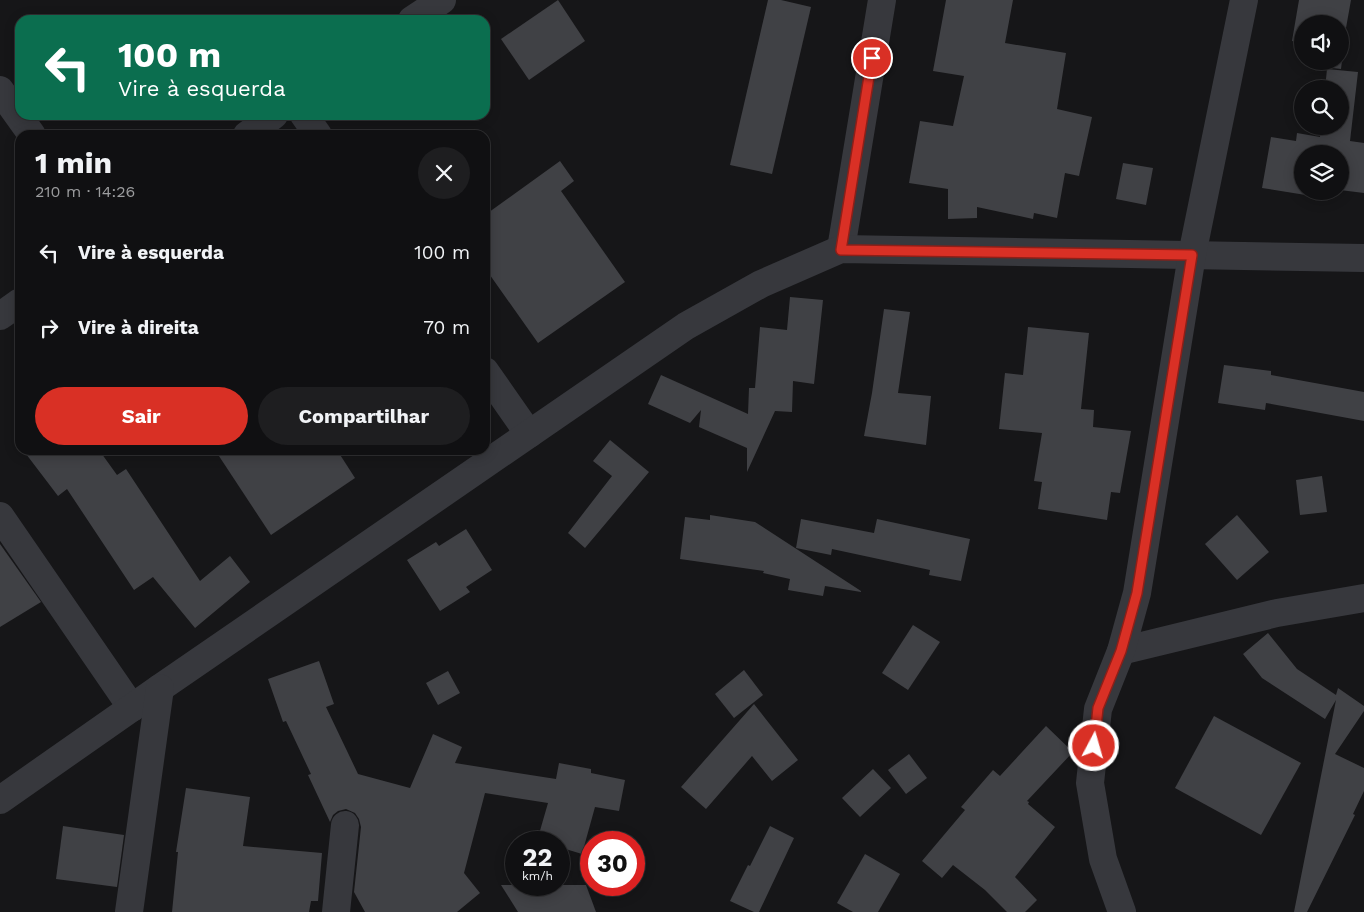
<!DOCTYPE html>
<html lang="pt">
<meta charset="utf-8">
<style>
:root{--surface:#101012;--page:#1e1e20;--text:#f1f3f6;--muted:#9c9d9f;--line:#303032;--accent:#d93025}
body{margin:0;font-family:"Work Sans",sans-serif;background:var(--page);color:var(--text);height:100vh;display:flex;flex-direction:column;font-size:19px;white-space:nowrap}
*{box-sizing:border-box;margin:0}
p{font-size:16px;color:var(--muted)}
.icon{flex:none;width:28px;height:28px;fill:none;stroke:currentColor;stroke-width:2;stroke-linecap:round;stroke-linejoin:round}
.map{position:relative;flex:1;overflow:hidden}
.panel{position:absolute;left:15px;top:130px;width:475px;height:325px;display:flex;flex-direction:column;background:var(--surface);border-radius:15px;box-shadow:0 2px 12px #0003,0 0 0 1px var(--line)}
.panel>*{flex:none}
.guide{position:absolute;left:15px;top:15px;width:475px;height:105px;border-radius:15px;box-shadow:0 2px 12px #0003,0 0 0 1px var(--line);background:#0b6e4f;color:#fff;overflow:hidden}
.fabs{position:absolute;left:1294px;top:15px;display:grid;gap:10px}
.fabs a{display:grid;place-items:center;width:55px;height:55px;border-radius:50%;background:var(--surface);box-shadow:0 2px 12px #0003,0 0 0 1px var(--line);font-size:25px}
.speed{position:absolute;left:505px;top:831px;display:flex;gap:10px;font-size:25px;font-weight:700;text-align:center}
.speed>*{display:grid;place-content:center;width:65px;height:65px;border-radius:50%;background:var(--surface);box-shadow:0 2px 12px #0003,0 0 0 1px var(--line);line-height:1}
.speed small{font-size:12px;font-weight:400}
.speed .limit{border:8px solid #d22;background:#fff;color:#111}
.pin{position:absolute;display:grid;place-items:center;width:42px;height:42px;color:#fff;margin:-21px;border:2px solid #fff;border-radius:50%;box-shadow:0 1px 5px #0007}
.me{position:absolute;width:55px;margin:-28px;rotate:6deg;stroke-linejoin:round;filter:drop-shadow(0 0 4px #0008)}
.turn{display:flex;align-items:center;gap:18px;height:105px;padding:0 20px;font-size:22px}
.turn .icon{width:65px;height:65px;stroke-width:2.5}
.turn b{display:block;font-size:35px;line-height:42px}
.round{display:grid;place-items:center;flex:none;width:52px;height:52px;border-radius:26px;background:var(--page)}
.summary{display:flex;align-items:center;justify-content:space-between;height:85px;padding:0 20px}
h1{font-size:30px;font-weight:700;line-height:38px}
.primary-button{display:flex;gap:10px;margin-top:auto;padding:10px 20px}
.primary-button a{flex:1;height:58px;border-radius:30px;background:var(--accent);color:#fff;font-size:20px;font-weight:700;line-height:58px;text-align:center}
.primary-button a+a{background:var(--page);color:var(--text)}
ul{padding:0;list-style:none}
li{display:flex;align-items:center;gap:15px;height:75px;padding:0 20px}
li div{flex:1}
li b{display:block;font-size:19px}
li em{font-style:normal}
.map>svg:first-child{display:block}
.building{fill:#404145}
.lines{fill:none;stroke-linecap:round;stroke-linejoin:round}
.minor{stroke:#37383d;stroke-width:28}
.route-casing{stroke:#8d1f18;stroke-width:12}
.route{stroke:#d93025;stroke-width:9}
</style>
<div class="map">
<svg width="1364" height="912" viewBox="0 0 1364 912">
<rect width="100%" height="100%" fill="#161618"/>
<g class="building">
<path d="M558,0L585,41L529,80L501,39Z"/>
<path d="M768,0H781L811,7L772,174L730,165Z"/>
<path d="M946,0H1013L1005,43L1066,53L1057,109L1092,117L1079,176L1065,173L1057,218L1034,213L1033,219L977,207V218L948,219V189L909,183L920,121L953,126L964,76L933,71Z"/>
<path d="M1299,0H1351L1346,28L1341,69L1308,65L1309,61H1340V24H1302V43L1292,41Z"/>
<path d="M1327,69L1358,72L1350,141L1364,143V193L1340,190V154H1302V191H1319L1318,197L1262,188L1271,137L1296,141L1297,133L1320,137L1321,126H1340V89H1325Z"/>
<path d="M560,161L574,181L561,191L625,282L538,343L485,268V215Z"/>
<path d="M1123,163L1153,168L1146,205L1116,199Z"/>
<path d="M790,297L823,300L814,384L793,381L792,412L775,411L747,472V448L699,427L701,410L690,423L648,404L661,375L748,414L749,388H755L760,327L787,330Z"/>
<path d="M884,309L910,312L898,393L931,396L926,445L864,436L872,393Z"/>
<path d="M1028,327L1089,333L1081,409L1094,410L1093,427L1131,431L1120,493L1111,492L1107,520L1038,509L1042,482L1034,481L1042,433L999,429L1005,373L1023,375Z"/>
<path d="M1224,365L1271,371V375L1364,392V421L1266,403L1265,410L1218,403Z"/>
<path d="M610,440L649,472L585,548L568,533L612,476L593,461Z"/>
<path d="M23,450H99L117,475L126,469L200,581L230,556L250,582L195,628L153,577L134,590L67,489L58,496Z"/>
<path d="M215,450H337L355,478L271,535Z"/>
<path d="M1322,476L1327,512L1300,515L1296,480Z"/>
<path d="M710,515L755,522L861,591V592L825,586L823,596L788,590L790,579L763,573L764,571L680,559L685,517L710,520Z"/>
<path d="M1237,515L1269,552L1237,580L1205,544Z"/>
<path d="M801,519L874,533L877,519L970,539L961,581L929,575L930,570L832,549L831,555L796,548Z"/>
<path d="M466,529L492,570L466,587L470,592L440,611L407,560L436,542L439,546Z"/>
<path d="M0,544L41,602L0,627Z"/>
<path d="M913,625L940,642L908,690L882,673Z"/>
<path d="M1268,633L1297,669L1336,695L1338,688L1364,706V711L1335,754L1364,768V791L1353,814L1355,815L1307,912H1294L1336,700L1325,719L1262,678L1243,654Z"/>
<path d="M319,661L334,704L326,707L358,774L410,788L433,734L462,747L455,763L556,779L559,763L591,769V773L625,780L619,811L595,807L582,854L559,847V842H542L537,841L548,803L485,793L464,873L480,893L457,912H365L354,892L361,827L359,819L355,813L346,809L338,811L333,815L330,822L308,775L311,774L286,721L283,722L268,679Z"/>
<path d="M744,670L763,695L734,718L715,694Z"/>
<path d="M448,671L460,693L438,705L426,683Z"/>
<path d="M754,704L798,760L772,781L752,756L706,809L681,787Z"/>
<path d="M1214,716L1301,763L1261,835L1175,788Z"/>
<path d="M1046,726L1073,752L1027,801L1029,802L1028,804L1055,827L1015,877L1037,900L1025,912H1007L985,890L953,865L942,878L922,861L965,810L961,807L993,770L1000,776Z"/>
<path d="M909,754L927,778L906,794L888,770Z"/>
<path d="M873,769L891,788L860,817L842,798Z"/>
<path d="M186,788L250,797L243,846L322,853L318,901H311L309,912H172L178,852H176Z"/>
<path d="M63,826L124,835L117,887L56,879Z"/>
<path d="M770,826L794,838L759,912H754L730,901L748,865L750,866Z"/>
<path d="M865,854L900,874L878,912H853L837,903Z"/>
<path d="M501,885H586L596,912H518Z"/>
</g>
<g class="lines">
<g class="minor">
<path d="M412,20L442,0"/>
<path d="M0,90L32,135"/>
<path d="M304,115L318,135"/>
<path d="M247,135L274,115"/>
<path d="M841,249L882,0"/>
<path d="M0,316L20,302"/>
<path d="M485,371L529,434"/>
<path d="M0,516L132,708"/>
<path d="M1121,651L1277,613L1364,598"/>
<path d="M0,800L160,688L686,326L761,284L841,249L1364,258"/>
<path d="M129,912L160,688"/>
<path d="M336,912L345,825"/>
<path d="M1122,912L1103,859L1090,783L1098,709L1121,651L1137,593L1192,255L1244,0"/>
</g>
</g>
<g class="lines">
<defs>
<path id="route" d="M872,58L841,250L1192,255L1137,593L1121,651L1098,708L1094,746"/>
</defs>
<use href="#route" class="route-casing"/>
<use href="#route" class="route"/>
</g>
</svg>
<div class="fabs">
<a><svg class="icon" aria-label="sound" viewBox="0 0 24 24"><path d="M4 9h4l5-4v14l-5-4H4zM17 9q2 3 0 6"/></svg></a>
<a><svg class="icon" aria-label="search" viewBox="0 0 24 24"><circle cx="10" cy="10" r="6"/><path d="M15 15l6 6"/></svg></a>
<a><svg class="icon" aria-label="layers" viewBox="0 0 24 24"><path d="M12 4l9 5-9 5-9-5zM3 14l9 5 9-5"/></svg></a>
</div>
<div class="speed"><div>22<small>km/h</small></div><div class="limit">30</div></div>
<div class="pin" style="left:872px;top:58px;background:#d93025"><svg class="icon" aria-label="arrive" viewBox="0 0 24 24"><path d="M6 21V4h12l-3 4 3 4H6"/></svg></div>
<svg class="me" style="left:1094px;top:746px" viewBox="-20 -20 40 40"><circle r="17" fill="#d93025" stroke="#fff" stroke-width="3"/><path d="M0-11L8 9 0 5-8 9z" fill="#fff"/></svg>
<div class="guide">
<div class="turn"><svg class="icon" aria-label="left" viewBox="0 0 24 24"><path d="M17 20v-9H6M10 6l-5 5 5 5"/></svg><div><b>100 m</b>Vire à esquerda</div></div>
</div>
<section class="panel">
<div class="summary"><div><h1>1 min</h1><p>210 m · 14:26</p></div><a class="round"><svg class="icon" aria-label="close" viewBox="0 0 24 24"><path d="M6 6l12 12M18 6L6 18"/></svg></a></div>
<ul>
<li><svg class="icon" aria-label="left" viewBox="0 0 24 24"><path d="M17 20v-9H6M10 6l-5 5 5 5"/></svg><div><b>Vire à esquerda</b></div><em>100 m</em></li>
<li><svg class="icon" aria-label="right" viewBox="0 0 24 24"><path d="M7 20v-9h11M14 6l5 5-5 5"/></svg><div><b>Vire à direita</b></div><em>70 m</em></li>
</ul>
<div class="primary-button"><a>Sair</a><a>Compartilhar</a></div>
</section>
</div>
